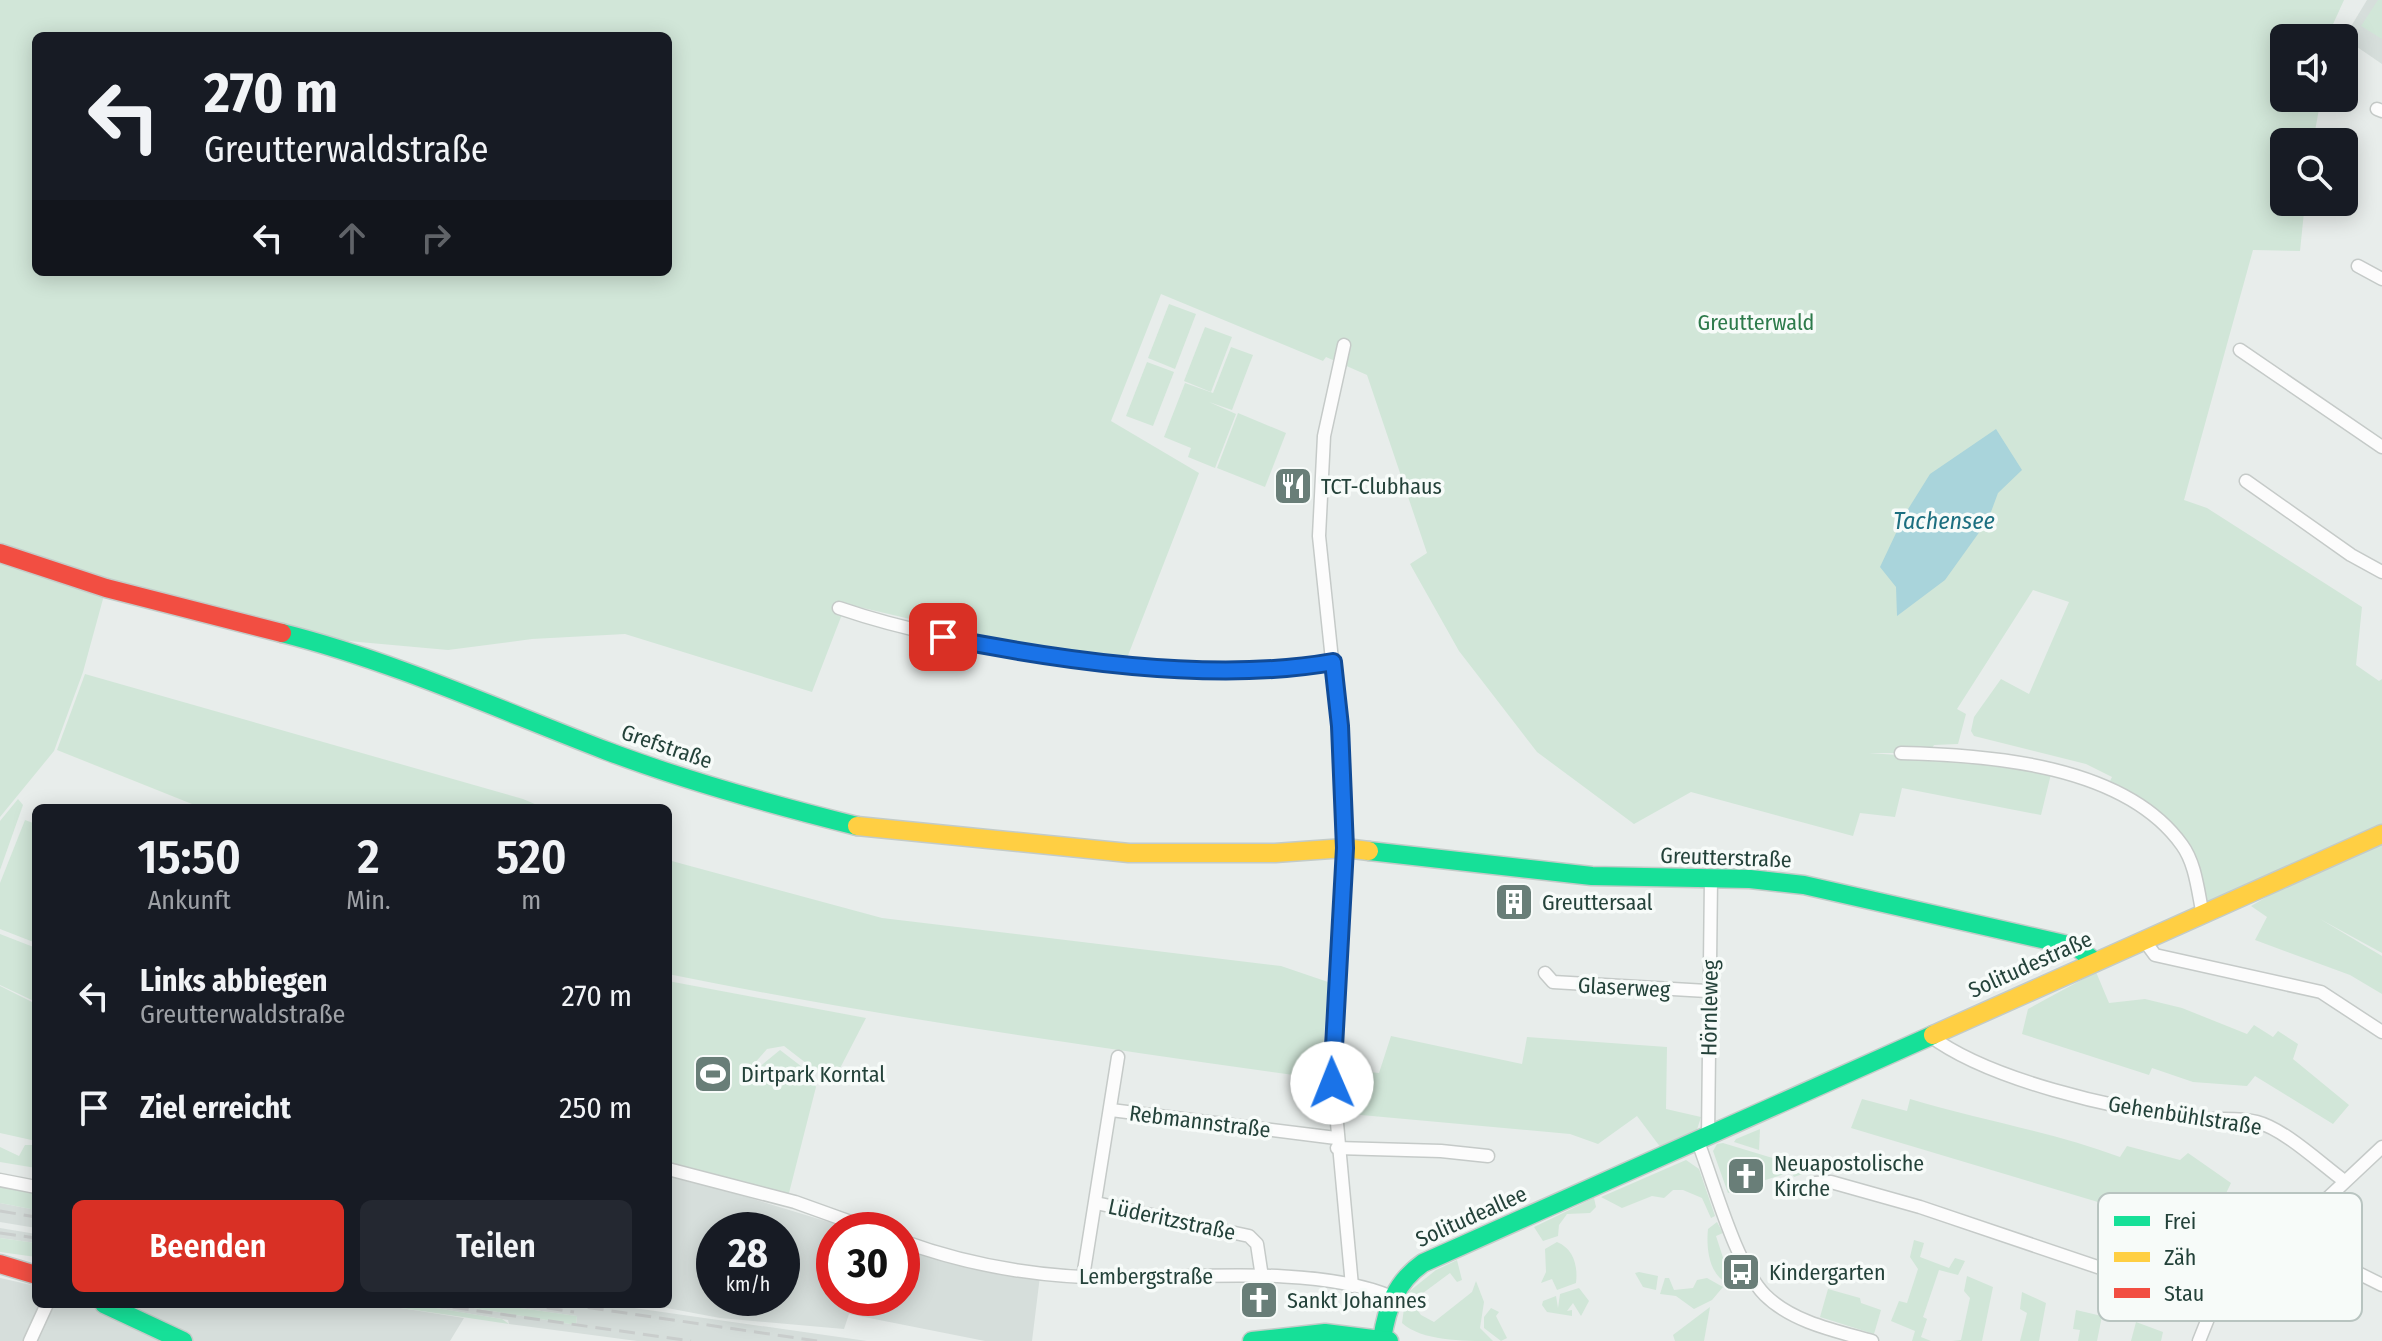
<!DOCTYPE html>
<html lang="de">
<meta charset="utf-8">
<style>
:root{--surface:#171b24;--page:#242831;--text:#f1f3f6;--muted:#9ea1a6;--accent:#d93025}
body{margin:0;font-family:"Fira Sans Condensed",sans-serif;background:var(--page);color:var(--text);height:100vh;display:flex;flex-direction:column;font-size:30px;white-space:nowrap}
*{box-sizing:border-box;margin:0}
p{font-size:26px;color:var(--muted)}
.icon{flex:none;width:44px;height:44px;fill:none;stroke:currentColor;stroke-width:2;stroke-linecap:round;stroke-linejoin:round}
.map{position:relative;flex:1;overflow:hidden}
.sheet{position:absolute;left:32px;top:804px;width:640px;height:504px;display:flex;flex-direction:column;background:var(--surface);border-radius:12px;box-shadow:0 4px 20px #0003}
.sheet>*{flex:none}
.banner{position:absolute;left:32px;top:32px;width:640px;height:244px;border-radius:12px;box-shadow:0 4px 20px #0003;background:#171b24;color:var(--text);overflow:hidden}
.fabs{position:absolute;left:2270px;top:24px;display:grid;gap:16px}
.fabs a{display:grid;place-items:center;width:88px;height:88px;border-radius:12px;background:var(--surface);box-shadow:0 4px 20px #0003;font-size:40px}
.speed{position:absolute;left:696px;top:1212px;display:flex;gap:16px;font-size:40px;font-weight:700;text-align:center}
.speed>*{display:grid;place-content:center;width:104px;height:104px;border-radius:50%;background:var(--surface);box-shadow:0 4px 20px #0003;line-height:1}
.speed small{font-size:20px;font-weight:400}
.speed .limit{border:12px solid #d22;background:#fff;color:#111}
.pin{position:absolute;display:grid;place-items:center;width:68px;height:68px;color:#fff;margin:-34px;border-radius:16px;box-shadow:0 4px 12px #0006}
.me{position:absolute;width:88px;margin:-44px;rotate:359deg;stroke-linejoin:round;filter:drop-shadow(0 0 6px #0008)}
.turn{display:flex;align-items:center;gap:28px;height:168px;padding:0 40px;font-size:36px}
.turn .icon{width:104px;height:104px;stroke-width:2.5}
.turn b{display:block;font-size:56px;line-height:68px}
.lanes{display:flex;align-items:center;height:76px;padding:0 40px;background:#0003;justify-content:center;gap:40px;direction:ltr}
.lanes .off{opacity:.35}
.eta{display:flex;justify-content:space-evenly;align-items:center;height:136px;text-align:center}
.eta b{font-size:48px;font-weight:600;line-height:56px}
.primary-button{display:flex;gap:16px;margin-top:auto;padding:16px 40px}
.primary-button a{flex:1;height:92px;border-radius:12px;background:var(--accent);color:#fff;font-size:32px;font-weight:600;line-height:92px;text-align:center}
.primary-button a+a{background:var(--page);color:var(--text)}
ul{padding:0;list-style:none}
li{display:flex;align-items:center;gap:24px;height:112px;padding:0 40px}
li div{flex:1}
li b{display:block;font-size:30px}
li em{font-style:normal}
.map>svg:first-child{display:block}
.built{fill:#d6dedb;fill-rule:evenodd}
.green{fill:#d1e6d8;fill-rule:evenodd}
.water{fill:#a9d4db}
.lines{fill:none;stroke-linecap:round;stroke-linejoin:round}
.street-casing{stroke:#c5cac8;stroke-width:15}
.fast-casing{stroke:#c3cbc8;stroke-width:21}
.slow-casing{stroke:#c3cbc8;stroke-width:21}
.jam-casing{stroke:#c3cbc8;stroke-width:21}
.street{stroke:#fcfcfc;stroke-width:12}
.fast{stroke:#16e098;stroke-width:18}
.slow{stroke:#ffcf43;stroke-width:18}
.jam{stroke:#f24e42;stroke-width:18}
.rail{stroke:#c9cdcc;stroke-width:3;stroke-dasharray:16 8;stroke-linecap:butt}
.route-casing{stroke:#114b97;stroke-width:20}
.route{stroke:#1a73e8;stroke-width:14}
.labels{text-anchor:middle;stroke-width:7;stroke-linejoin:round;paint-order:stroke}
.park-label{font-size:22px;fill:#2d7a4b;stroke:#f7fbf9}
.poi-label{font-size:22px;fill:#24423a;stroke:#f7fbf9;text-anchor:start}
.street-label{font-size:22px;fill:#24423a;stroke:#f7fbf9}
.water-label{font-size:24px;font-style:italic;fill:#1c6f80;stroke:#f7fbf9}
.key{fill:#f7fbf9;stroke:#b8c4c0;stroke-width:2}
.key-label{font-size:22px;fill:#24423a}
</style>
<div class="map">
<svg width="2382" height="1341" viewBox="0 0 2382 1341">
<rect width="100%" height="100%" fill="#e8edeb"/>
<g class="built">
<path d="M2367,0H2382V64L2344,38Z"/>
<path d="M668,1173L855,1230H834V1298H902V1245L1040,1276L1032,1341H985L849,1314L844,1329L720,1318L646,1304H668ZM714,1230H782V1298H714Z"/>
<path d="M0,1203L36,1210V1228L0,1222Z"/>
<path d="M0,1228L36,1234V1243L0,1238Z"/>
<path d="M0,1278L36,1286V1304H375L464,1318L450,1341H0Z"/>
<path d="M412,1304H449L576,1325L577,1316L492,1304H606L867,1341H637L509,1324L508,1320Z"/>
</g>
<g class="green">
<path d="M0,0H2344L2329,33L2334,38H2284V98H2321L2313,142H2284V202H2305L2300,251L2253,250L2184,500L2207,508L2362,607L2356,665L2379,681L2382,679V953L2320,919L2382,956V994L2350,975L2255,940L2267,917L2251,906L2275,892L2203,915L2183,846L2109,783L2112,777L2086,764L1974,736L1971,731L1974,717L2001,679L2029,694L2069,602L2033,590L1957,709L1966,714L1958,744L1934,745L1929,753H1869L1954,759L2051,774L2041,815L1902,788L1895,817L1860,813L1853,836L1691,792L1634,824L1537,752L1459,651L1410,564L1427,553L1367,375L1326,357L1323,361L1161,294L1111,421L1199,473L1127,658L1013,643L846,604L812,692L625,634L532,639L448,650L348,641L106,588L83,672L54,751L0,817ZM36,36H668V272H36Z"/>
<path d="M2378,0H2382V39L2361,26Z"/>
<path d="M1169,304L1196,314L1175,369L1148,358Z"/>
<path d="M1205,327L1232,337L1211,392L1184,381Z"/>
<path d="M1231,347L1253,355L1232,410L1209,402L1236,414L1215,468L1188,457L1191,448L1164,437L1185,383L1213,393Z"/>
<path d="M1147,362L1174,372L1153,426L1126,416Z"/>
<path d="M1238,413L1286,433L1265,487L1217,468Z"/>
<path d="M85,674L523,799L544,808H202L57,750Z"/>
<path d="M18,799L23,805L0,870V821Z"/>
<path d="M25,820L36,824V943L0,929V883Z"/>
<path d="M668,860L882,918L1281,966L1328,982L1321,1079C1103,1048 884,1018 668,974Z"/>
<path d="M0,934L36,948V1002L0,985Z"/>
<path d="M2096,972L2109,1003L2145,999L2182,1008L2247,1034L2254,1025L2273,1037L2278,1031L2298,1044L2293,1059L2349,1105L2333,1124L2255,1076L2247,1086L2193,1082L2152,1068L2149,1075L2022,1034L2028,1009Z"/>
<path d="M668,981L866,1018L836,1076L815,1070L784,1046L767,1049L752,1066L766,1077L757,1069L780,1050L810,1073L816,1087L788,1197L668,1162Z"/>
<path d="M0,986L36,1004V1141L0,1133Z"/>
<path d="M1391,1036L1522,1064L1527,1037L1667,1047L1666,1109L1701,1117L1695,1136L1661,1148L1637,1116L1598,1144L1570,1134L1339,1113V1069L1379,1073Z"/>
<path d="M1862,1099L1907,1111L1910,1099C1980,1120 2052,1132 2120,1157L2127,1146L2180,1160L2188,1153L2231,1183L2208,1230L2223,1243L2221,1256L2188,1229L1851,1128Z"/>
<path d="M1760,1129L1759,1150L1734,1142L1736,1139Z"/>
<path d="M1723,1143L1806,1168L1808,1172L1794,1177L1791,1172L1759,1182L1751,1158L1732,1163L1737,1190L1728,1193L1713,1151L1717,1144Z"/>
<path d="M25,1145H36V1168L0,1162V1147L19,1156Z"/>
<path d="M1686,1160L1699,1169L1715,1216L1711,1218L1702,1198L1683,1190H1673L1664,1198L1652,1196L1622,1208L1601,1197Z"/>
<path d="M0,1186L36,1193V1210L0,1203Z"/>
<path d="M1594,1198L1596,1207L1590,1213L1567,1214L1559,1225L1558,1236L1543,1241L1534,1227Z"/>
<path d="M1717,1222L1723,1233L1716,1236L1728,1273L1732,1272L1736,1279L1727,1283C1709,1274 1706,1248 1708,1229Z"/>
<path d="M0,1238L36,1243V1257L0,1252Z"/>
<path d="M1914,1240L1924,1243L1920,1257L1949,1268L1955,1258L1965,1261L1958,1275L1939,1270L1923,1317L1927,1319L1921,1337L1931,1341H1912L1915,1331L1891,1321L1899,1301L1907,1303L1918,1269L1910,1257Z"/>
<path d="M1557,1242C1574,1249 1578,1266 1576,1283L1557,1290L1552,1279L1541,1283L1546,1272L1545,1249Z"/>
<path d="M1457,1260L1462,1280L1457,1282L1450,1273L1423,1293L1415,1307L1421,1315L1434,1322L1472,1292L1476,1281L1484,1302L1480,1328L1493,1341C1462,1341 1422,1341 1402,1323L1406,1294L1436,1270Z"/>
<path d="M1639,1272L1658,1276L1656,1290L1643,1287L1635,1273Z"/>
<path d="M1967,1276L1993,1287L1982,1341H1952L1961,1340L1970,1298L1964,1291Z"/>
<path d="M1665,1278H1669L1674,1290L1693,1288L1697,1280L1707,1278L1723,1287L1712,1300L1694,1309L1676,1296L1660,1294Z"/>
<path d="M1579,1288L1589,1301L1581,1316L1573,1303L1567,1311L1572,1310V1316L1547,1312L1542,1305L1543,1301L1556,1296L1558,1308L1560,1294Z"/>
<path d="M1828,1289L1860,1298L1861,1303L1881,1310L1874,1334L1820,1317Z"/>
<path d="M2022,1292L2046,1303L2039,1341H2020L2027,1313L2020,1309Z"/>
<path d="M375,1304H412L502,1319L509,1324Z"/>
<path d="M449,1304H492L577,1316L576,1325Z"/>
<path d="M1710,1307L1704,1341H1675L1673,1335Z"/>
<path d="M1491,1308L1499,1312L1496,1316L1507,1338L1501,1341L1484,1328V1317Z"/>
<path d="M2076,1310L2102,1316L2097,1341H2078L2080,1330L2073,1329Z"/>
<path d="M2136,1322L2163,1332L2161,1341H2131Z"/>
</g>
<path class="water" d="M1996,429L2022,470L1998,493L1988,520L1945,580L1897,616L1896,587L1880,567L1905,514L1930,474Z"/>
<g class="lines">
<defs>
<g id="street">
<path d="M2377,109L2382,111"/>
<path d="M2358,266L2382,279"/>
<path d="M1344,345L1324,436L1319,536L1343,765L1345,848L1331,1058L1352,1286"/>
<path d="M2240,350L2382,447"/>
<path d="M2246,481L2351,555L2382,572"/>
<path d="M839,608C909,632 979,644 1053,655C1145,668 1241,678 1333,662"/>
<path d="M1901,753C1990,755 2125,765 2182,845C2196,864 2198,893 2203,915"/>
<path d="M2144,940L2155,955L2321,992L2382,1032"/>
<path d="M1545,973L1553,982L1707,991"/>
<path d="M1929,1035C1988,1080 2115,1109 2190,1118C2211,1121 2235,1116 2257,1122C2284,1129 2320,1163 2343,1180"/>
<path d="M1111,1110L1336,1138"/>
<path d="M1708,1138L1711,878"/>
<path d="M1698,1142C1714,1183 1736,1266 1765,1295C1792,1322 1836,1331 1872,1341"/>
<path d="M1337,1148L1441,1151L1488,1156"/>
<path d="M668,1169L795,1202L873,1230"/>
<path d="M0,1180L36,1187"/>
<path d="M1815,1183L1831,1182L1920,1207L2213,1306"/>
<path d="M1096,1203L1249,1236L1257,1244L1262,1277"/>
<path d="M2291,1234L2306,1247L2382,1285"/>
<path d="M902,1241C970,1266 1046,1278 1119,1278C1198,1277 1320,1266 1392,1297"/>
<path d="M1083,1277L1118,1057"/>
<path d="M30,1341L47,1304"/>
<path d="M2199,1341L2213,1306L2382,1147"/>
</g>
<g id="fast">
<path d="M282,633C393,661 500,710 607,751C689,782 773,805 857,826"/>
<path d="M1369,851L1592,876L1750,879L1804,885L2077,947L2095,962"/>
<path d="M104,1304L183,1341"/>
<path d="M1382,1339C1387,1307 1396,1282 1423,1263L1933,1035"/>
<path d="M1252,1341L1325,1333L1389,1341"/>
</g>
<g id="slow">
<path d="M857,826L1129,853H1275L1345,848L1369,851"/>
<path d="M1933,1035L2382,834"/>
</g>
<g id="jam">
<path d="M0,553L106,588L282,633"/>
<path d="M0,1264L36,1275"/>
</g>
</defs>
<use href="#street" class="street-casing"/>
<use href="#fast" class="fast-casing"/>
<use href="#slow" class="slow-casing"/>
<use href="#jam" class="jam-casing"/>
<use href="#street" class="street"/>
<use href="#fast" class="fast"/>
<use href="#slow" class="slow"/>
<use href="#jam" class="jam"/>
<g class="rail">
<path d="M0,1211L36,1217"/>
<path d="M0,1233L36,1238"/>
<path d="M429,1304L691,1341"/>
<path d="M523,1304L574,1312"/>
<path d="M564,1304L817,1341"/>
</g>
</g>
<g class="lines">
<defs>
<path id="route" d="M943,637C1061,661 1215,683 1333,662L1340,726L1345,848L1332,1083"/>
</defs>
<use href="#route" class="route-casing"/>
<use href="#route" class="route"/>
</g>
<defs>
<symbol id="restaurant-square" viewBox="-11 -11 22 22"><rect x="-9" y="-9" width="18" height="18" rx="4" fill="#697e78" stroke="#f7fbf9"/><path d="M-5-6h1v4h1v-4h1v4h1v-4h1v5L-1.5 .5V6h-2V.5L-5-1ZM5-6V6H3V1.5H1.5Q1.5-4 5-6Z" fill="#fff"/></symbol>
<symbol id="building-square" viewBox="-11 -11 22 22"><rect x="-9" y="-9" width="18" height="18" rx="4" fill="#697e78" stroke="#f7fbf9"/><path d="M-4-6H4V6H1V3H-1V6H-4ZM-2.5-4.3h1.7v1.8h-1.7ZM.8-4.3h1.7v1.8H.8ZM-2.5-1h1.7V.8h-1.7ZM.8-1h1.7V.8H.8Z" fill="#fff"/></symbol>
<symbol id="stadium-square" viewBox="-11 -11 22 22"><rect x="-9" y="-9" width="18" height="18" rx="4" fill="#697e78" stroke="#f7fbf9"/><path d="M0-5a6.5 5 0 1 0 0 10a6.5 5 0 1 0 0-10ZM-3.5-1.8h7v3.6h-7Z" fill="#fff"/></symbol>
<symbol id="church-square" viewBox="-11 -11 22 22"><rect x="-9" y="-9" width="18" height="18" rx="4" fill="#697e78" stroke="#f7fbf9"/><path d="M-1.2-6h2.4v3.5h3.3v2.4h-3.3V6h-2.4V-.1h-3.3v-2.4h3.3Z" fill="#fff"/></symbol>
<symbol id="bus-square" viewBox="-11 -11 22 22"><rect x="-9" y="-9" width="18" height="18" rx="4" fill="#697e78" stroke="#f7fbf9"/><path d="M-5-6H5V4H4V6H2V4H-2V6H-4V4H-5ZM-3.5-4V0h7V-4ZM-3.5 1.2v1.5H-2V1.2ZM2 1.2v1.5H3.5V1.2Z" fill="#fff"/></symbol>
</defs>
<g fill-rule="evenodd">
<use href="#restaurant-square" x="1271" y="464" width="44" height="44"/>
<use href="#building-square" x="1492" y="880" width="44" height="44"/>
<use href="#stadium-square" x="691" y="1052" width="44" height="44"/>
<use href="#church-square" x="1724" y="1154" width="44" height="44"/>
<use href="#bus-square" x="1719" y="1250" width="44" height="44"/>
<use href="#church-square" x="1237" y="1278" width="44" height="44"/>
</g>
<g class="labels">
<g class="park-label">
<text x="1756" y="330">Greutterwald</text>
</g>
<g class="poi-label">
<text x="1321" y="494">TCT-Clubhaus</text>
<text x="1542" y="910">Greuttersaal</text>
<text x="741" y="1082">Dirtpark Korntal</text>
<text x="1774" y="1171">Neuapostolische<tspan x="1774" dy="25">Kirche</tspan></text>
<text x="1769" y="1280">Kindergarten</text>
<text x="1287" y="1308">Sankt Johannes</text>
</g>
<g class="street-label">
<text transform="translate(667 746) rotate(19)" y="8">Grefstraße</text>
<text transform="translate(1726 857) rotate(2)" y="8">Greutterstraße</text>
<text transform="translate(2030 964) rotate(-24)" y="8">Solitudestraße</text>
<text transform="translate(1624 987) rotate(3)" y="8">Glaserweg</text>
<text transform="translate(1709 1008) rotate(-89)" y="8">Hörnleweg</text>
<text transform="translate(2185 1115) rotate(9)" y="8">Gehenbühlstraße</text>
<text transform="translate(1200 1121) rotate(7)" y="8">Rebmannstraße</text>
<text transform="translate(1471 1216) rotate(-24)" y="8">Solitudeallee</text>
<text transform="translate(1172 1219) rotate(12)" y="8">Lüderitzstraße</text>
<text x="1146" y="1284">Lembergstraße</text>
</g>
<g class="water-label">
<text x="1944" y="529">Tachensee</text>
</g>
</g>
<rect x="2098" y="1193" width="264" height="128" rx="12" class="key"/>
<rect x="2114" y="1216" width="36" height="10" fill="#16e098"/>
<rect x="2114" y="1252" width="36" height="10" fill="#ffcf43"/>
<rect x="2114" y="1288" width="36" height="10" fill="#f24e42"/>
<g class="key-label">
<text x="2164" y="1229">Frei</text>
<text x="2164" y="1265">Zäh</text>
<text x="2164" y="1301">Stau</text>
</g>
</svg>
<div class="fabs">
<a><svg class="icon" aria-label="sound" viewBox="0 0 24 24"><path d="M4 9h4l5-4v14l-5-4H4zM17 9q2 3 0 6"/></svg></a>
<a><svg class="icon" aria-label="search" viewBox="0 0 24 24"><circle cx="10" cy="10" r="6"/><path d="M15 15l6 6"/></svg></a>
</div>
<div class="speed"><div>28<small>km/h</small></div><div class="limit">30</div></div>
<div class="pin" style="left:943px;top:637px;background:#d93025"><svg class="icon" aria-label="arrive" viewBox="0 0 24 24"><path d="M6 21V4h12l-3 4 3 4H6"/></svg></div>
<svg class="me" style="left:1332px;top:1083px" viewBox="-20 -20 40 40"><circle r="19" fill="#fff"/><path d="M0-13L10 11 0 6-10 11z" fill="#1a73e8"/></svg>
<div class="banner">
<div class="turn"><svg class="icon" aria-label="left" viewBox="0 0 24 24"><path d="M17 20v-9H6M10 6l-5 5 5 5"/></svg><div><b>270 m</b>Greutterwaldstraße</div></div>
<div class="lanes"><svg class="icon" aria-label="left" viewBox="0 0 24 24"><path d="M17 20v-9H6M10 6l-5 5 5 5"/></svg><svg class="icon off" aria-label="ahead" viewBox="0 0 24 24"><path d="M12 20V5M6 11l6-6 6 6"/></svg><svg class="icon off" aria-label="right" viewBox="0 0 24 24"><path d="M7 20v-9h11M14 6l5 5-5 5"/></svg></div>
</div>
<section class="sheet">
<div class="eta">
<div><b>15:50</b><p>Ankunft</p></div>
<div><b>2</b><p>Min.</p></div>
<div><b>520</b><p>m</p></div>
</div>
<ul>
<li><svg class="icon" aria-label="left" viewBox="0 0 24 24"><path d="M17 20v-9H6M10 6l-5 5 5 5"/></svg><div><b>Links abbiegen</b><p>Greutterwaldstraße</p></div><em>270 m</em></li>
<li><svg class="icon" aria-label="arrive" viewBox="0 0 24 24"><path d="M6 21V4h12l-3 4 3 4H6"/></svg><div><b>Ziel erreicht</b></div><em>250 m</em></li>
</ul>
<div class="primary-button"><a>Beenden</a><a>Teilen</a></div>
</section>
</div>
